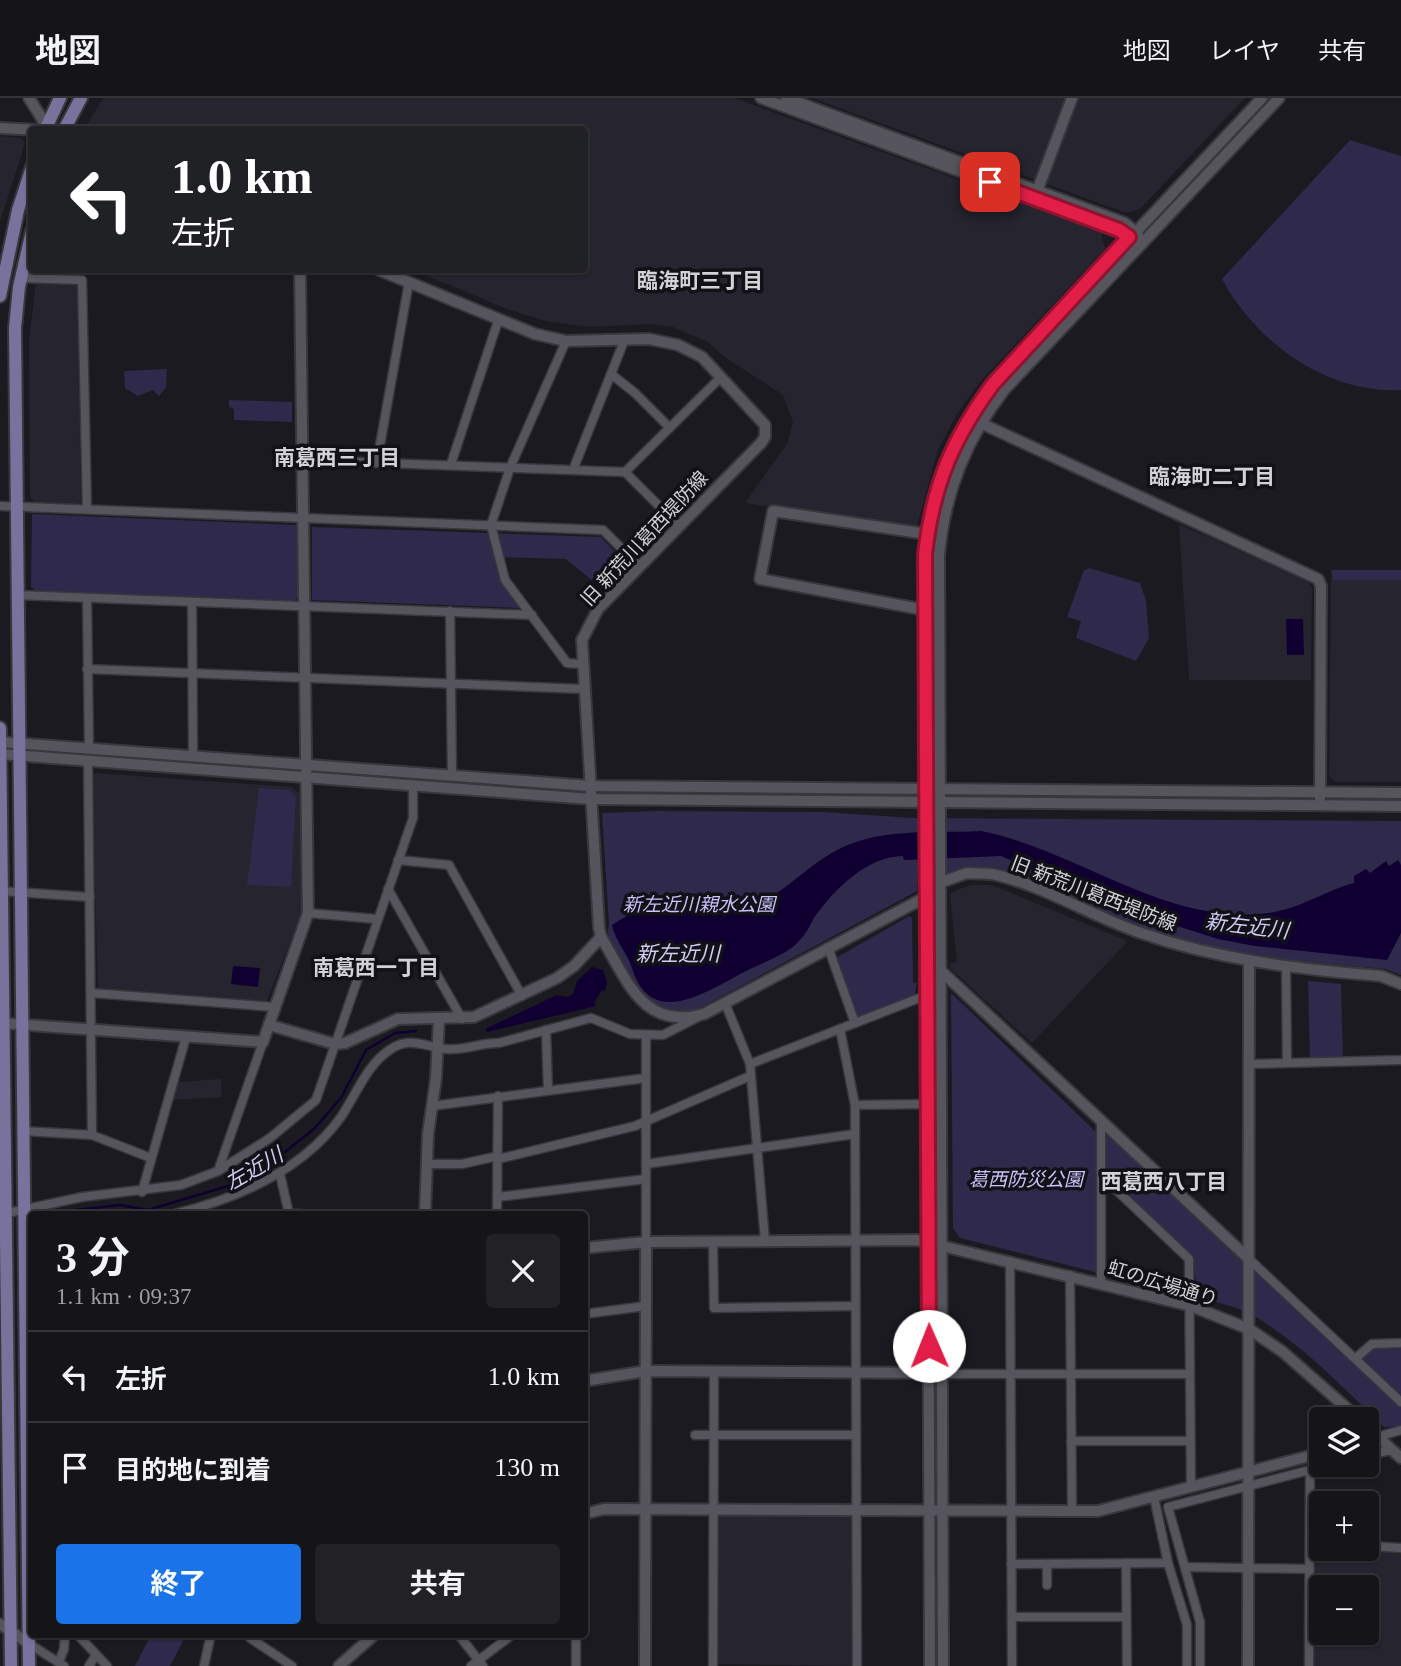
<!DOCTYPE html>
<html lang="ja">
<meta charset="utf-8">
<style>
:root{--surface:#141419;--page:#212126;--text:#f1f3f6;--muted:#9d9ea2;--line:#333338;--accent:#1a73e8}
body{margin:0;font-family:"Times New Roman","Noto Sans JP",serif;background:var(--page);color:var(--text);height:100vh;display:flex;flex-direction:column;font-size:26px;white-space:nowrap}
*{box-sizing:border-box;margin:0}
p{font-size:23px;color:var(--muted)}
.icon{flex:none;width:38px;height:38px;fill:none;stroke:currentColor;stroke-width:2;stroke-linecap:round;stroke-linejoin:round}
.map{position:relative;flex:1;overflow:hidden}
.side{position:absolute;left:28px;top:1113px;width:560px;height:427px;display:flex;flex-direction:column;background:var(--surface);border-radius:7px;box-shadow:0 2px 5px #0004,0 0 0 2px var(--line)}
.side>*{flex:none}
.banner{position:absolute;left:28px;top:28px;width:560px;height:147px;border-radius:7px;box-shadow:0 2px 5px #0004,0 0 0 2px var(--line);background:#202124;color:#fff;overflow:hidden}
.controls{position:absolute;left:1309px;top:1309px;display:grid;gap:14px}
.controls a{display:grid;place-items:center;width:70px;height:70px;border-radius:7px;background:var(--surface);box-shadow:0 2px 5px #0004,0 0 0 2px var(--line);font-size:35px}
.pin{position:absolute;display:grid;place-items:center;width:60px;height:60px;color:#fff;margin:-30px;border-radius:14px;box-shadow:0 4px 10px #0006}
.me{position:absolute;width:77px;margin:-38px;rotate:359deg;stroke-linejoin:round;filter:drop-shadow(0 0 5px #0008)}
.turn{display:flex;align-items:center;gap:24px;height:147px;padding:0 28px;font-size:32px}
.turn .icon{width:91px;height:91px;stroke-width:2.5}
.turn b{display:block;font-size:49px;line-height:60px}
.round{display:grid;place-items:center;flex:none;width:74px;height:74px;border-radius:7px;background:var(--page)}
.headline{display:flex;align-items:center;justify-content:space-between;height:119px;padding:0 28px}
h1{font-size:42px;font-weight:700;line-height:52px}
.action{display:flex;gap:14px;margin-top:auto;padding:14px 28px}
.action a{flex:1;height:80px;border-radius:7px;background:var(--accent);color:#fff;font-size:28px;font-weight:700;line-height:80px;text-align:center}
.action a+a{background:var(--page);color:var(--text)}
ul{padding:0;list-style:none}
li{display:flex;align-items:center;gap:21px;height:91px;padding:0 28px;border-top:2px solid var(--line)}
li div{flex:1}
li b{display:block;font-size:26px}
li em{font-style:normal}
header{display:flex;align-items:center;gap:42px;box-sizing:border-box;height:98px;padding:0 35px;background:var(--surface);border-bottom:2px solid var(--line)}
header strong{font-size:33px}
nav{display:flex;gap:38px;margin-inline-start:auto;font-size:24px}
.map>svg:first-child{display:block}
.built{fill:#25242f;fill-rule:evenodd}
.green{fill:#2f294c}
.water{fill:#100031}
.lines{fill:none;stroke-linecap:round;stroke-linejoin:round}
.stream{stroke:#100031;stroke-width:2.5}
.minor-casing{stroke:#37373c;stroke-width:11}
.tertiary-casing{stroke:#37373c;stroke-width:14}
.primary-casing{stroke:#37373c;stroke-width:16}
.minor{stroke:#56555d;stroke-width:8}
.tertiary{stroke:#56555d;stroke-width:10}
.primary{stroke:#79729d;stroke-width:12}
.route-casing{stroke:#92132f;stroke-width:18}
.route{stroke:#e11d48;stroke-width:12}
.labels{text-anchor:middle;stroke-width:7;stroke-linejoin:round;paint-order:stroke}
.street-label{font-size:19px;fill:#d3d2d7;stroke:#121118}
.park-label{font-size:19px;font-style:italic;fill:#cac3fb;stroke:#121118}
.neighbourhood-label{font-size:21px;font-weight:bold;fill:#d3d2d7;stroke:#121118}
.water-label{font-size:21px;font-style:italic;fill:#d1cdf2;stroke:#121118}
</style>
<header>
<strong>地図</strong>
<nav><a>地図</a><a>レイヤ</a><a>共有</a></nav>
</header>
<div class="map">
<svg width="1401" height="1568" viewBox="0 0 1401 1568">
<rect width="100%" height="100%" fill="#1b1a21"/>
<g class="built">
<path d="M103,0H735L1101,134L1105,151L980,284L958,314L938,352L916,431L745,405L787,346L793,324L783,297L726,260L708,244L673,229L651,226L589,229L545,223L507,211L414,172H584V32H97L87,27Z"/>
<path d="M812,0H1245L1140,111L1126,115Z"/>
<path d="M0,38L22,40L25,45L0,124Z"/>
<path d="M36,185L77,186L81,404L78,406L34,404L30,398L29,243Z"/>
<path d="M1179,426L1308,484L1312,490L1311,582H1189Z"/>
<path d="M1401,479V684H1336L1329,678L1331,480Z"/>
<path d="M96,675L292,689L301,697V816L266,905L98,893L92,679Z"/>
<path d="M971,787H992L1125,842L1126,845L1032,945L951,871L950,865L957,864L950,797L954,793Z"/>
<path d="M221,981L222,999L172,1002L177,984Z"/>
<path d="M721,1416L852,1418V1568L716,1566L718,1418Z"/>
<path d="M1319,1450L1401,1456V1568H1314L1315,1455ZM1321,1489H1367V1535H1321Z"/>
</g>
<g class="green">
<path d="M1350,42L1401,58V292C1326,296 1256,244 1222,181Z"/>
<path d="M167,271L166,289L159,298L153,292L138,298L125,290L124,273Z"/>
<path d="M229,302L292,304V324L234,322V311L229,309Z"/>
<path d="M32,416L297,427L298,499L293,504L36,493L31,489Z"/>
<path d="M312,429L601,439L624,464L599,488L566,461L495,459L501,484L520,510L312,502Z"/>
<path d="M1089,470L1140,485L1146,503L1149,540L1136,563L1076,540L1081,523L1067,519L1084,472Z"/>
<path d="M1331,472H1401V482H1333Z"/>
<path d="M259,690L290,692L296,699L291,789L247,787Z"/>
<path d="M658,713L823,714L913,720L1401,723V877L1386,871C1321,865 1254,862 1191,844C1126,827 1064,798 1002,773C971,766 946,776 917,784V793L700,910C691,913 682,917 673,915C665,913 649,906 643,900C628,887 603,845 609,826L602,715Z"/>
<path d="M909,818L912,820L913,885H917L914,899L859,920L836,860Z"/>
<path d="M1308,883L1341,886L1343,960L1310,961Z"/>
<path d="M951,895L1097,1035L1099,1172L1095,1174L960,1140L953,1130Z"/>
<path d="M1103,1034L1358,1263L1373,1250H1401V1328L1384,1329C1345,1291 1303,1247 1256,1219C1238,1208 1218,1205 1199,1200L1192,1159L1104,1075Z"/>
<path d="M151,1537H186L170,1568H135Z"/>
</g>
<g class="water">
<path d="M1286,521H1303L1304,557H1287Z"/>
<path d="M981,733C1078,752 1165,828 1268,815C1300,811 1324,793 1354,785V778L1366,771L1370,775L1386,763L1389,768L1398,762L1401,767V835L1387,862L1255,848L1218,841L1117,809L1001,758L904,762L903,758C868,758 834,791 814,820C810,827 806,836 800,842C789,856 761,865 744,874C706,894 651,932 632,870C627,854 616,845 612,827C665,790 700,825 751,808C782,797 803,772 830,756C876,728 930,736 981,733Z"/>
<path d="M233,868L260,870L258,889L231,886Z"/>
<path d="M592,869L603,872L607,884L605,893L602,892L594,905L596,908L487,934L485,931L557,897L568,899L573,896L577,883Z"/>
</g>
<g class="lines">
<path class="stream" d="M41,1116L120,1107L148,1112L228,1088L266,1069L314,1031L341,1000L366,952L395,935L416,933"/>
<defs>
<g id="minor">
<path d="M21,180L82,182L87,411"/>
<path d="M566,243L510,370L491,427L505,482L567,565L581,566"/>
<path d="M611,276L635,295L669,329"/>
<path d="M302,362L625,374L678,427"/>
<path d="M377,364L409,184"/>
<path d="M451,366L498,223"/>
<path d="M573,372L624,243"/>
<path d="M625,374L721,279"/>
<path d="M0,408L603,432L638,467"/>
<path d="M17,497L532,517"/>
<path d="M87,500L89,649"/>
<path d="M192,504L193,657"/>
<path d="M450,513L452,677"/>
<path d="M87,571L583,591"/>
<path d="M88,663L92,1037"/>
<path d="M398,762L449,767L522,898"/>
<path d="M388,791L462,921"/>
<path d="M0,793L90,799"/>
<path d="M308,815L377,821"/>
<path d="M828,849L855,925"/>
<path d="M1286,869L1287,964"/>
<path d="M92,895L275,909"/>
<path d="M725,905L750,966L765,1143"/>
<path d="M840,931L855,1007L857,1568"/>
<path d="M546,932L548,992"/>
<path d="M646,938V1144"/>
<path d="M750,966L927,897"/>
<path d="M1249,966L1401,962"/>
<path d="M855,1007L927,1006"/>
<path d="M432,1008L646,980"/>
<path d="M1101,1022V1184"/>
<path d="M23,1033L92,1037L151,1060"/>
<path d="M498,1061L635,1028L750,978"/>
<path d="M427,1066H462L498,1058"/>
<path d="M646,1066L855,1036"/>
<path d="M218,1073L263,944"/>
<path d="M280,1076L289,1116"/>
<path d="M1101,1081L1110,1086L1189,1161L1191,1389"/>
<path d="M142,1094L186,939"/>
<path d="M497,1099L646,1081"/>
<path d="M3,1116L82,1099L181,1087L218,1073L270,1040L316,1002L413,720V687"/>
<path d="M174,1116C236,1101 302,1073 341,1019C356,997 367,966 391,951C410,938 426,949 447,951C464,953 482,944 499,945L591,920L630,936L663,937L700,918"/>
<path d="M293,1116H301"/>
<path d="M497,1116L498,998"/>
<path d="M713,1143L714,1210L855,1208"/>
<path d="M1249,1161L1401,1304"/>
<path d="M1010,1163L1012,1568"/>
<path d="M1070,1177L1072,1413"/>
<path d="M584,1216L646,1208"/>
<path d="M1356,1260L1372,1246L1401,1245"/>
<path d="M942,1276H1190"/>
<path d="M695,1337H856"/>
<path d="M1377,1339L1401,1332"/>
<path d="M1071,1343H1190"/>
<path d="M1367,1357L1392,1352"/>
<path d="M1154,1399L1168,1465L1187,1527V1568"/>
<path d="M1367,1448L1401,1450"/>
<path d="M1126,1465L1127,1568"/>
<path d="M1011,1466L1168,1465"/>
<path d="M1047,1466V1487"/>
<path d="M1185,1469L1309,1471"/>
<path d="M1012,1519H1126"/>
<path d="M77,1536L107,1568"/>
<path d="M458,1536L483,1568"/>
<path d="M250,1540L292,1568"/>
<path d="M28,1545L64,1568"/>
<path d="M59,1564L64,1551L65,1536"/>
<path d="M89,1568L96,1557"/>
<path d="M204,1568L211,1536"/>
<path d="M471,1568L513,1536"/>
<path d="M576,1568V1536"/>
<path d="M713,1568L714,1275"/>
<path d="M1200,1568V1524L1168,1409L1329,1367"/>
<path d="M1309,1568L1310,1372"/>
</g>
<g id="tertiary">
<path d="M29,0L46,27L54,32"/>
<path d="M761,0L1119,132L1135,142"/>
<path d="M786,0L1125,125L1138,136"/>
<path d="M0,30L40,32"/>
<path d="M1036,96L1072,0"/>
<path d="M379,172L535,236L566,243L649,241L678,247L702,259L765,327V339L761,345L598,511L582,542L599,830L601,839C627,881 642,933 704,916L926,799"/>
<path d="M976,323L1318,481L1321,488L1320,700"/>
<path d="M925,512L760,481L773,413L927,436"/>
<path d="M0,644L590,688L1401,695"/>
<path d="M0,656L591,701L1401,708"/>
<path d="M939,785L967,775L992,776C1043,787 1091,818 1141,835C1219,862 1298,871 1381,878L1401,886"/>
<path d="M940,872L1249,1161"/>
<path d="M0,925L263,944L308,815L300,172"/>
<path d="M269,927L335,946L345,945L398,921L474,919L557,880L574,868L601,839"/>
<path d="M425,1116L428,1036L436,980L439,922"/>
<path d="M584,1150L646,1144L917,1142L1191,1208L1249,1231L1283,1254L1359,1321"/>
<path d="M584,1283L646,1273L929,1275"/>
<path d="M1367,1329L1401,1360"/>
<path d="M584,1416L604,1411L1098,1413L1321,1355"/>
<path d="M0,1526L28,1545"/>
<path d="M339,1568L375,1536"/>
<path d="M645,1568L646,1144"/>
<path d="M930,1568L925,456L941,376L960,334L993,286L1262,0"/>
<path d="M943,1568L939,457C945,394 966,341 1005,291L1279,0"/>
<path d="M1248,1568L1249,865"/>
</g>
<g id="primary">
<path d="M45,32L60,0"/>
<path d="M64,32L81,0"/>
<path d="M0,198L18,112L32,69"/>
<path d="M0,630L11,1568"/>
<path d="M29,1568L15,230L19,189L32,133"/>
</g>
</defs>
<use href="#minor" class="minor-casing"/>
<use href="#tertiary" class="tertiary-casing"/>
<use href="#primary" class="primary-casing"/>
<use href="#minor" class="minor"/>
<use href="#tertiary" class="tertiary"/>
<use href="#primary" class="primary"/>
</g>
<g class="lines">
<defs>
<path id="route" d="M929,1248L925,456C933,387 952,342 993,286L1129,139L1119,132L990,84"/>
</defs>
<use href="#route" class="route-casing"/>
<use href="#route" class="route"/>
</g>
<g class="labels">
<g class="street-label">
<text transform="translate(644 440) rotate(-47)" y="7">旧 新荒川葛西堤防線</text>
<text transform="translate(1094 795) rotate(21)" y="7">旧 新荒川葛西堤防線</text>
<text transform="translate(1163 1185) rotate(17)" y="7">虹の広場通り</text>
</g>
<g class="park-label">
<text x="699" y="813">新左近川親水公園</text>
<text x="1026" y="1088">葛西防災公園</text>
</g>
<g class="neighbourhood-label">
<text x="700" y="190">臨海町三丁目</text>
<text x="337" y="367">南葛西三丁目</text>
<text x="1212" y="386">臨海町二丁目</text>
<text x="376" y="877">南葛西一丁目</text>
<text x="1164" y="1091">西葛西八丁目</text>
</g>
<g class="water-label">
<text transform="translate(1247 828) rotate(7)" y="7">新左近川</text>
<text x="678" y="863">新左近川</text>
<text transform="translate(254 1071) rotate(-30)" y="7">左近川</text>
</g>
</g>
</svg>
<div class="controls">
<a><svg class="icon" aria-label="layers" viewBox="0 0 24 24"><path d="M12 4l9 5-9 5-9-5zM3 14l9 5 9-5"/></svg></a>
<a>+</a>
<a>−</a>
</div>
<div class="pin" style="left:990px;top:84px;background:#d93025"><svg class="icon" aria-label="arrive" viewBox="0 0 24 24"><path d="M6 21V4h12l-3 4 3 4H6"/></svg></div>
<svg class="me" style="left:929px;top:1248px" viewBox="-20 -20 40 40"><circle r="19" fill="#fff"/><path d="M0-13L10 11 0 6-10 11z" fill="#e11d48"/></svg>
<div class="banner">
<div class="turn"><svg class="icon" aria-label="left" viewBox="0 0 24 24"><path d="M17 20v-9H6M10 6l-5 5 5 5"/></svg><div><b>1.0 km</b>左折</div></div>
</div>
<section class="side">
<div class="headline"><div><h1>3 分</h1><p>1.1 km · 09:37</p></div><a class="round"><svg class="icon" aria-label="close" viewBox="0 0 24 24"><path d="M6 6l12 12M18 6L6 18"/></svg></a></div>
<ul>
<li><svg class="icon" aria-label="left" viewBox="0 0 24 24"><path d="M17 20v-9H6M10 6l-5 5 5 5"/></svg><div><b>左折</b></div><em>1.0 km</em></li>
<li><svg class="icon" aria-label="arrive" viewBox="0 0 24 24"><path d="M6 21V4h12l-3 4 3 4H6"/></svg><div><b>目的地に到着</b></div><em>130 m</em></li>
</ul>
<div class="action"><a>終了</a><a>共有</a></div>
</section>
</div>
